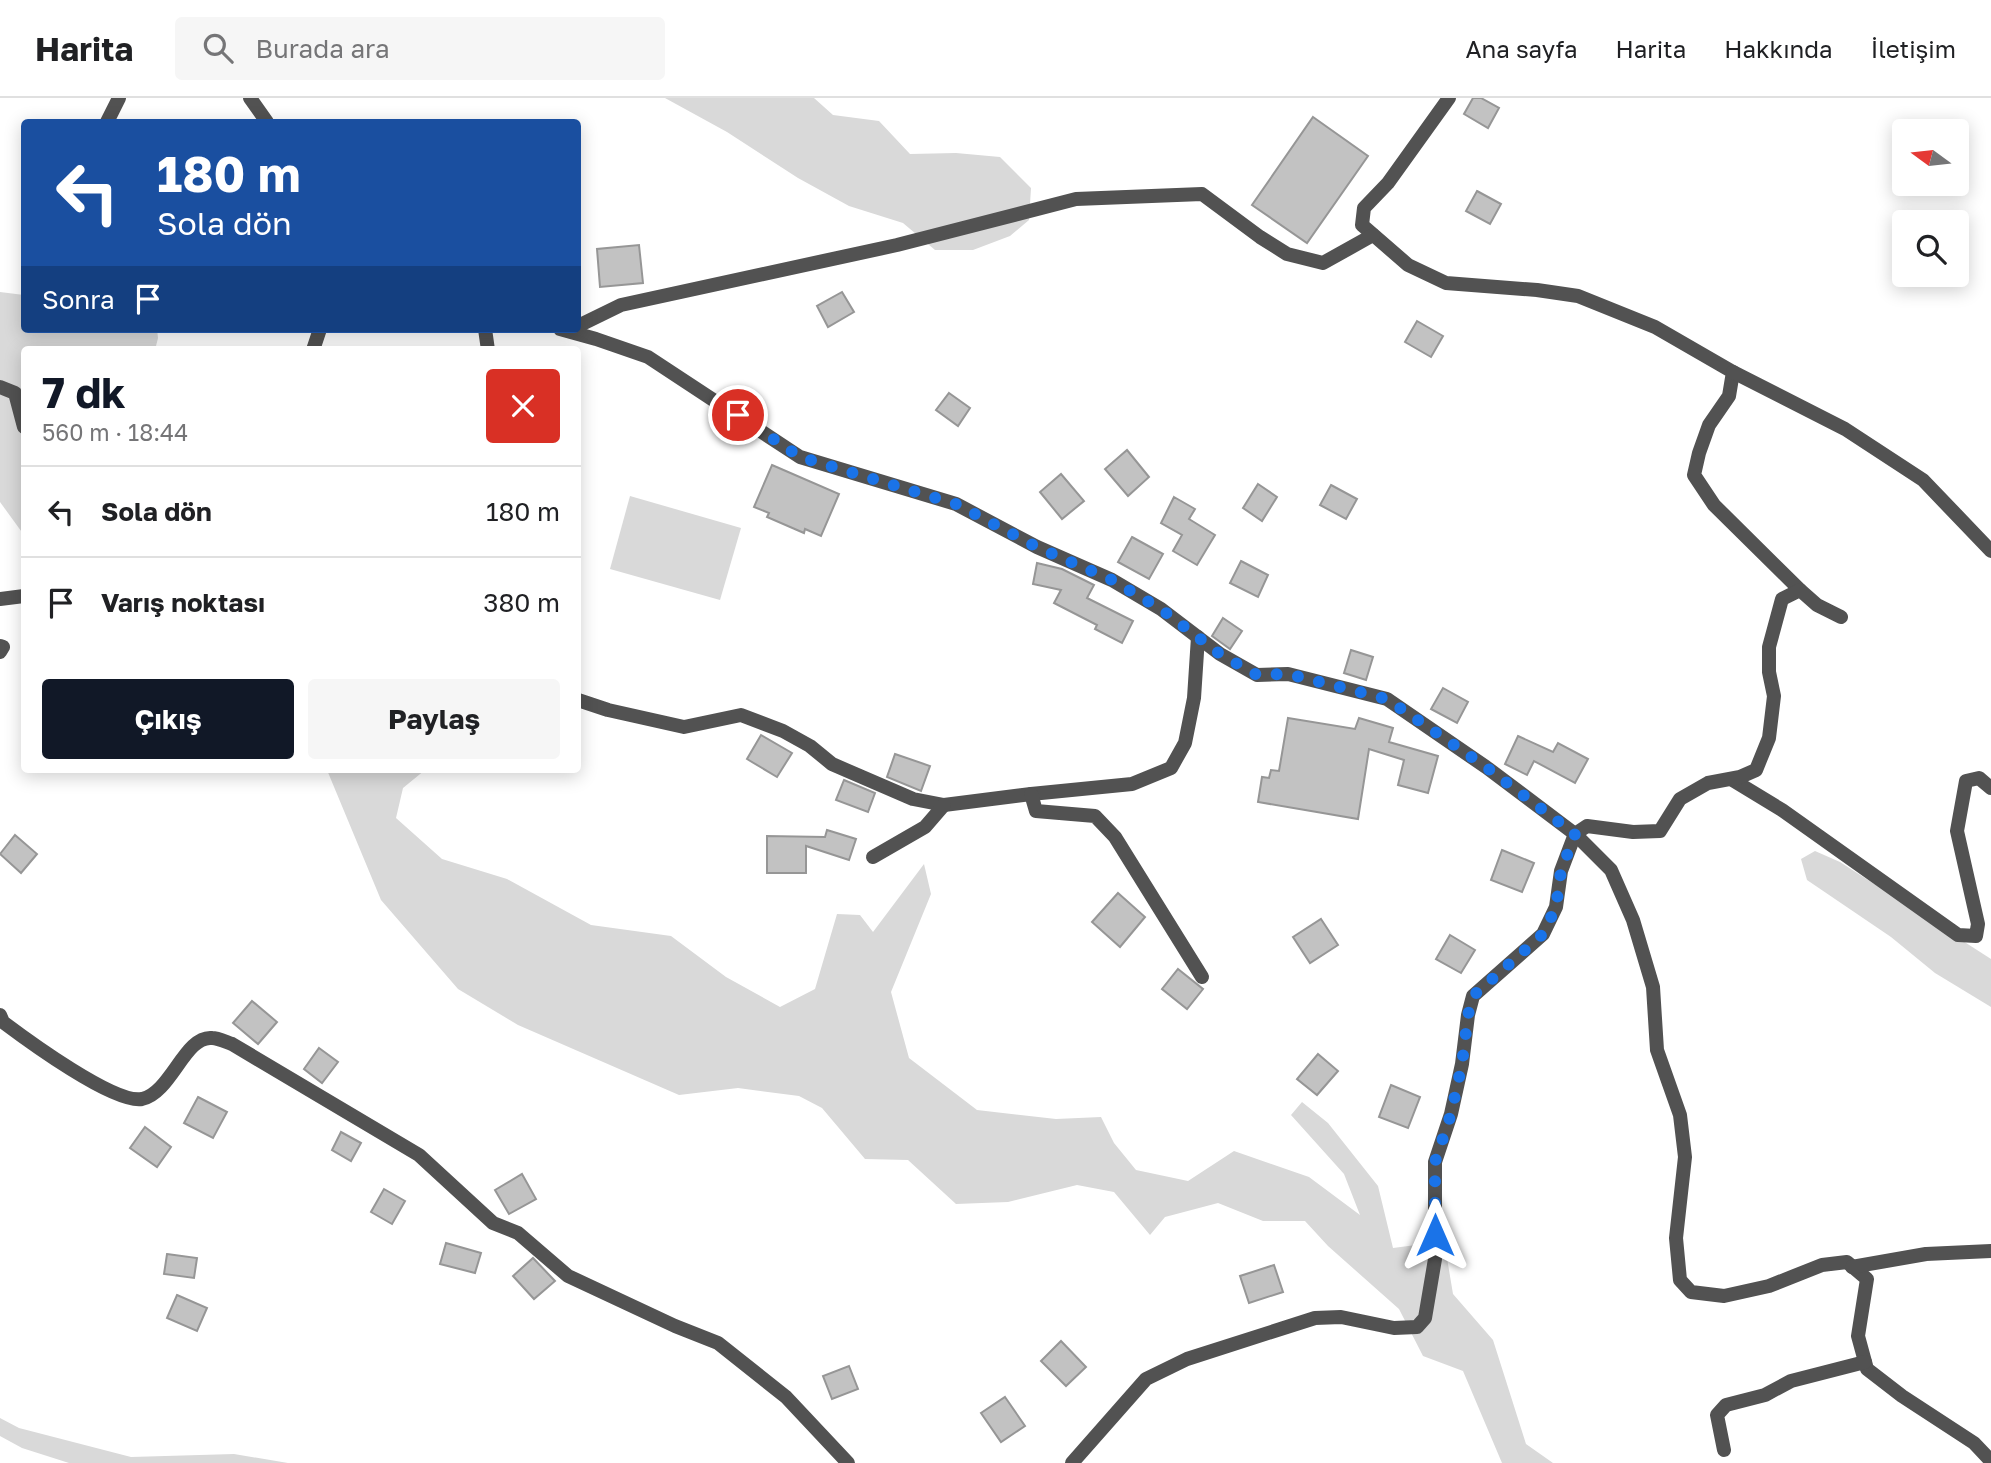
<!DOCTYPE html>
<html lang="tr">
<meta charset="utf-8">
<style>
:root{--surface:#fff;--page:#f6f6f6;--text:#202124;--muted:#757577;--line:#e0e0e0;--accent:#111827}
body{margin:0;font-family:"Golos Text",sans-serif;background:var(--page);color:var(--text);height:100vh;display:flex;flex-direction:column;font-size:26px;white-space:nowrap}
*{box-sizing:border-box;margin:0}
p{font-size:23px;color:var(--muted)}
.icon{flex:none;width:38px;height:38px;fill:none;stroke:currentColor;stroke-width:2;stroke-linecap:round;stroke-linejoin:round}
.map{position:relative;flex:1;overflow:hidden}
.panel{position:absolute;left:21px;top:248px;width:560px;height:427px;display:flex;flex-direction:column;background:var(--surface);border-radius:7px;box-shadow:0 4px 18px #0003}
.panel>*{flex:none}
.guide{position:absolute;left:21px;top:21px;width:560px;height:214px;border-radius:7px;box-shadow:0 4px 18px #0003;background:#1a4fa0;color:#fff;overflow:hidden}
.needle{width:46px;rotate:285deg}
.buttons{position:absolute;left:1892px;top:21px;display:grid;gap:14px}
.buttons a{display:grid;place-items:center;width:77px;height:77px;border-radius:7px;background:var(--surface);box-shadow:0 4px 18px #0003;font-size:35px}
.pin{position:absolute;display:grid;place-items:center;width:60px;height:60px;color:#fff;margin:-30px;border:4px solid #fff;border-radius:50%;box-shadow:0 2px 7px #0007}
.me{position:absolute;width:77px;margin:-38px;rotate:0deg;stroke-linejoin:round;filter:drop-shadow(0 0 5px #0008)}
.turn{display:flex;align-items:center;gap:24px;height:147px;padding:0 21px;font-size:32px}
.turn .icon{width:91px;height:91px;stroke-width:2.5}
.turn b{display:block;font-size:49px;line-height:60px}
.then{display:flex;align-items:center;height:66px;padding:0 21px;background:#0003;gap:14px;font-size:26px}
.round{display:grid;place-items:center;flex:none;width:74px;height:74px;border-radius:7px;background:var(--page)}
.overview{display:flex;align-items:center;justify-content:space-between;height:119px;padding:0 21px}
h1{font-size:42px;font-weight:700;line-height:52px;color:var(--accent)}
.primary-button{display:flex;gap:14px;margin-top:auto;padding:14px 21px}
.primary-button a{flex:1;height:80px;border-radius:7px;background:var(--accent);color:#fff;font-size:28px;font-weight:700;line-height:80px;text-align:center}
.primary-button a+a{background:var(--page);color:var(--text)}
ul{padding:0;list-style:none}
li{display:flex;align-items:center;gap:21px;height:91px;padding:0 21px;border-top:2px solid var(--line)}
li div{flex:1}
li b{display:block;font-size:26px}
li em{font-style:normal}
header{display:flex;align-items:center;gap:42px;box-sizing:border-box;height:98px;padding:0 35px;background:var(--surface);border-bottom:2px solid var(--line)}
header strong{font-size:33px}
nav{display:flex;gap:38px;margin-inline-start:auto;font-size:24px}
.search{width:490px;height:63px;background:var(--page);display:flex;align-items:center;gap:18px;box-sizing:border-box;padding:0 24px;border-radius:7px;color:var(--muted);font-size:26px}
.map>svg:first-child{display:block}
.green{fill:#d9d9d9}
.building{fill:#c2c2c2;stroke:#969696;stroke-width:2}
.lines{fill:none;stroke-linecap:round;stroke-linejoin:round}
.street{stroke:#525252;stroke-width:14}
.route{stroke:#1a73e8;stroke-width:12;stroke-dasharray:0 21.6}
</style>
<header>
<strong>Harita</strong>
<div class="search"><svg class="icon" aria-label="search" viewBox="0 0 24 24"><circle cx="10" cy="10" r="6"/><path d="M15 15l6 6"/></svg>Burada ara</div>
<nav><a>Ana sayfa</a><a>Harita</a><a>Hakkında</a><a>İletişim</a></nav>
</header>
<div class="map">
<svg width="1991" height="1365" viewBox="0 0 1991 1365">
<rect width="100%" height="100%" fill="#fff"/>
<g class="green">
<path d="M665,0H814L833,17L879,23L910,56L956,55L1000,59L1031,90L1029,122L1010,138L973,152H935L903,125L849,108L798,80L727,34Z"/>
<path d="M0,194L24,197V231H157L158,240L155,252H24V437L0,404Z"/>
<path d="M630,398L741,430L720,502L610,471Z"/>
<path d="M327,672H425L403,690L396,720L442,761L507,781L591,827L671,838L726,879L780,909L815,891L837,816L860,817L873,834L924,766L931,796L891,894L909,960L977,1012L1056,1021L1101,1019L1114,1045L1136,1072L1188,1083L1234,1053L1309,1079L1360,1117L1344,1076L1291,1017L1302,1004L1328,1025L1378,1088L1393,1150L1416,1147L1421,1130L1443,1136L1453,1196L1493,1242L1526,1346L1553,1365H1502L1463,1273L1423,1258L1399,1211L1328,1148L1305,1123H1263L1218,1105L1165,1119L1150,1137L1114,1094L1077,1087L1008,1104L956,1106L908,1062L865,1061L822,1010L799,998L738,990L679,997L518,927L458,891L381,802Z"/>
<path d="M1815,753L1840,764L1991,861V909L1935,875L1891,839L1807,782L1801,761Z"/>
<path d="M0,1320L19,1330L131,1359L234,1356L288,1365H69L22,1350L0,1338Z"/>
</g>
<g class="building">
<path d="M1473,0H1481L1499,10L1488,30L1464,16Z"/>
<path d="M1313,19L1368,58L1307,145L1252,107Z"/>
<path d="M1477,93L1501,106L1490,126L1466,113Z"/>
<path d="M639,147L643,185L600,189L597,151Z"/>
<path d="M842,194L854,214L828,229L817,208Z"/>
<path d="M1417,223L1443,238L1431,259L1405,244Z"/>
<path d="M949,295L970,310L958,328L936,312Z"/>
<path d="M1127,352L1149,379L1128,398L1105,371Z"/>
<path d="M772,367L839,396L821,438L805,431L804,435L767,419L769,415L754,409Z"/>
<path d="M1061,376L1084,403L1062,421L1040,394Z"/>
<path d="M1258,386L1277,399L1262,423L1243,410Z"/>
<path d="M1331,387L1357,401L1346,421L1320,407Z"/>
<path d="M1174,399L1195,411L1189,421L1215,437L1197,467L1173,453L1182,437L1161,425Z"/>
<path d="M1132,439L1163,456L1149,481L1118,464Z"/>
<path d="M1241,463L1268,477L1258,499L1230,485Z"/>
<path d="M1037,465L1062,471L1094,487L1087,500L1133,523L1122,545L1095,531L1097,527L1054,505L1061,492L1033,486Z"/>
<path d="M1223,520L1242,533L1230,551L1212,538Z"/>
<path d="M1351,552L1373,559L1366,582L1344,575Z"/>
<path d="M1443,590L1468,604L1457,625L1431,611Z"/>
<path d="M1288,620L1355,631L1359,620L1393,630L1389,644L1438,658L1428,695L1398,687L1404,662L1369,651L1358,721L1258,704L1262,679L1269,680L1271,672L1279,673Z"/>
<path d="M761,637L792,655L777,679L747,661Z"/>
<path d="M1518,638L1553,654L1558,645L1588,661L1575,685L1534,663L1527,677L1505,666Z"/>
<path d="M895,656L930,668L921,693L887,679Z"/>
<path d="M844,682L875,695L868,714L836,702Z"/>
<path d="M827,732L856,741L849,762L806,748V775H767V738L825,739Z"/>
<path d="M15,737L37,756L21,775L0,756Z"/>
<path d="M1502,752L1534,765L1522,794L1491,782Z"/>
<path d="M1118,795L1145,819L1120,849L1092,824Z"/>
<path d="M1321,821L1338,847L1310,865L1293,839Z"/>
<path d="M1450,837L1475,852L1461,875L1436,861Z"/>
<path d="M1178,871L1203,891L1187,911L1162,891Z"/>
<path d="M252,903L277,924L258,946L233,925Z"/>
<path d="M319,950L338,964L322,985L304,971Z"/>
<path d="M1318,956L1338,973L1317,997L1297,981Z"/>
<path d="M1391,987L1420,999L1408,1030L1379,1019Z"/>
<path d="M198,999L227,1014L213,1040L184,1025Z"/>
<path d="M145,1029L171,1049L157,1069L130,1050Z"/>
<path d="M341,1034L361,1045L351,1063L332,1052Z"/>
<path d="M522,1076L536,1101L509,1116L495,1092Z"/>
<path d="M384,1091L405,1103L392,1126L371,1114Z"/>
<path d="M446,1145L481,1155L475,1175L440,1166Z"/>
<path d="M167,1156L197,1160L194,1180L164,1176Z"/>
<path d="M533,1160L555,1183L534,1201L513,1178Z"/>
<path d="M1274,1167L1283,1194L1249,1205L1240,1178Z"/>
<path d="M177,1197L207,1210L197,1233L167,1220Z"/>
<path d="M1061,1243L1086,1269L1066,1288L1041,1263Z"/>
<path d="M849,1268L858,1291L832,1301L823,1278Z"/>
<path d="M1005,1299L1025,1328L1001,1344L981,1315Z"/>
</g>
<g class="lines">
<g class="street">
<path d="M250,0L267,24"/>
<path d="M1449,0L1388,85L1364,110L1362,127L1408,167L1446,185L1537,192L1578,198L1655,229L1733,274L1729,298L1709,327L1699,355L1694,377L1714,407L1800,492"/>
<path d="M107,24L119,0"/>
<path d="M578,228L621,207L897,147L1076,101L1202,96L1260,139L1287,156L1323,165L1373,137"/>
<path d="M485,231L488,252"/>
<path d="M560,231L596,241L648,259L800,359L956,406L1037,449L1112,482L1161,511L1220,556L1257,577L1288,576L1387,601L1486,669L1575,736L1611,772L1633,822L1653,889L1657,952L1680,1017L1685,1059L1676,1140L1680,1182L1691,1194L1724,1198L1769,1188L1822,1167L1847,1164L1867,1181L1858,1238L1867,1271L1902,1298L1974,1345L1991,1363"/>
<path d="M313,252L320,231"/>
<path d="M1733,274L1845,331L1923,382L1991,453"/>
<path d="M0,289L15,295L24,329"/>
<path d="M0,501L24,498"/>
<path d="M0,548L3,549L0,554"/>
<path d="M578,602L608,612L684,629L741,617L783,633L810,648L832,666L913,701L944,707L1031,696L1132,686L1171,670L1185,645L1194,600L1198,539"/>
<path d="M1731,681L1782,712L1958,837L1976,838L1978,826L1957,733L1966,683L1979,680L1991,690"/>
<path d="M1031,696L1036,713L1095,718L1115,739L1202,879"/>
<path d="M873,759L925,729L944,707"/>
<path d="M0,917L3,924C27,942 114,1006 142,1001C171,995 185,937 212,940C218,940 226,944 232,946L419,1057L493,1125L518,1135L568,1178L675,1228L718,1245L786,1299L848,1365"/>
<path d="M1852,1169L1926,1156L1991,1153"/>
<path d="M1724,1352L1717,1317L1726,1307L1765,1297L1791,1283L1865,1264"/>
<path d="M1072,1365L1146,1281L1187,1261L1315,1220L1341,1219L1394,1230L1417,1229L1425,1220L1435,1161V1064L1451,1016L1462,966L1468,917L1473,898L1543,836L1556,809L1561,773L1575,736L1587,728L1633,734L1660,733L1680,701L1708,685L1740,679L1756,672L1769,640L1774,598L1769,574V549L1782,501L1800,492L1817,507L1841,519"/>
</g>
</g>
<g class="lines">
<path class="route" d="M738,317L800,359L956,406L1037,449L1112,482L1161,511L1220,556L1257,577L1288,576L1387,601L1486,669L1575,736L1561,773L1556,809L1543,836L1473,898L1468,917L1462,966L1451,1016L1435,1064V1137"/>
</g>
</svg>
<div class="buttons">
<a><svg class="needle" viewBox="-14 -14 28 28"><path d="M0-13l5 13h-10z" fill="#e53935"/><path d="M0 13l5-13h-10z" fill="#757577"/></svg></a>
<a><svg class="icon" aria-label="search" viewBox="0 0 24 24"><circle cx="10" cy="10" r="6"/><path d="M15 15l6 6"/></svg></a>
</div>
<div class="pin" style="left:738px;top:317px;background:#d93025"><svg class="icon" aria-label="arrive" viewBox="0 0 24 24"><path d="M6 21V4h12l-3 4 3 4H6"/></svg></div>
<svg class="me" style="left:1435px;top:1137px" viewBox="-20 -20 40 40"><path d="M0-17L14 15 0 8-14 15z" fill="#1a73e8" stroke="#fff" stroke-width="4"/></svg>
<div class="guide">
<div class="turn"><svg class="icon" aria-label="left" viewBox="0 0 24 24"><path d="M17 20v-9H6M10 6l-5 5 5 5"/></svg><div><b>180 m</b>Sola dön</div></div>
<div class="then">Sonra<svg class="icon" aria-label="arrive" viewBox="0 0 24 24"><path d="M6 21V4h12l-3 4 3 4H6"/></svg></div>
</div>
<section class="panel">
<div class="overview"><div><h1>7 dk</h1><p>560 m · 18:44</p></div><a class="round" style="background:#d93025;color:#fff"><svg class="icon" aria-label="close" viewBox="0 0 24 24"><path d="M6 6l12 12M18 6L6 18"/></svg></a></div>
<ul>
<li><svg class="icon" aria-label="left" viewBox="0 0 24 24"><path d="M17 20v-9H6M10 6l-5 5 5 5"/></svg><div><b>Sola dön</b></div><em>180 m</em></li>
<li><svg class="icon" aria-label="arrive" viewBox="0 0 24 24"><path d="M6 21V4h12l-3 4 3 4H6"/></svg><div><b>Varış noktası</b></div><em>380 m</em></li>
</ul>
<div class="primary-button"><a>Çıkış</a><a>Paylaş</a></div>
</section>
</div>
